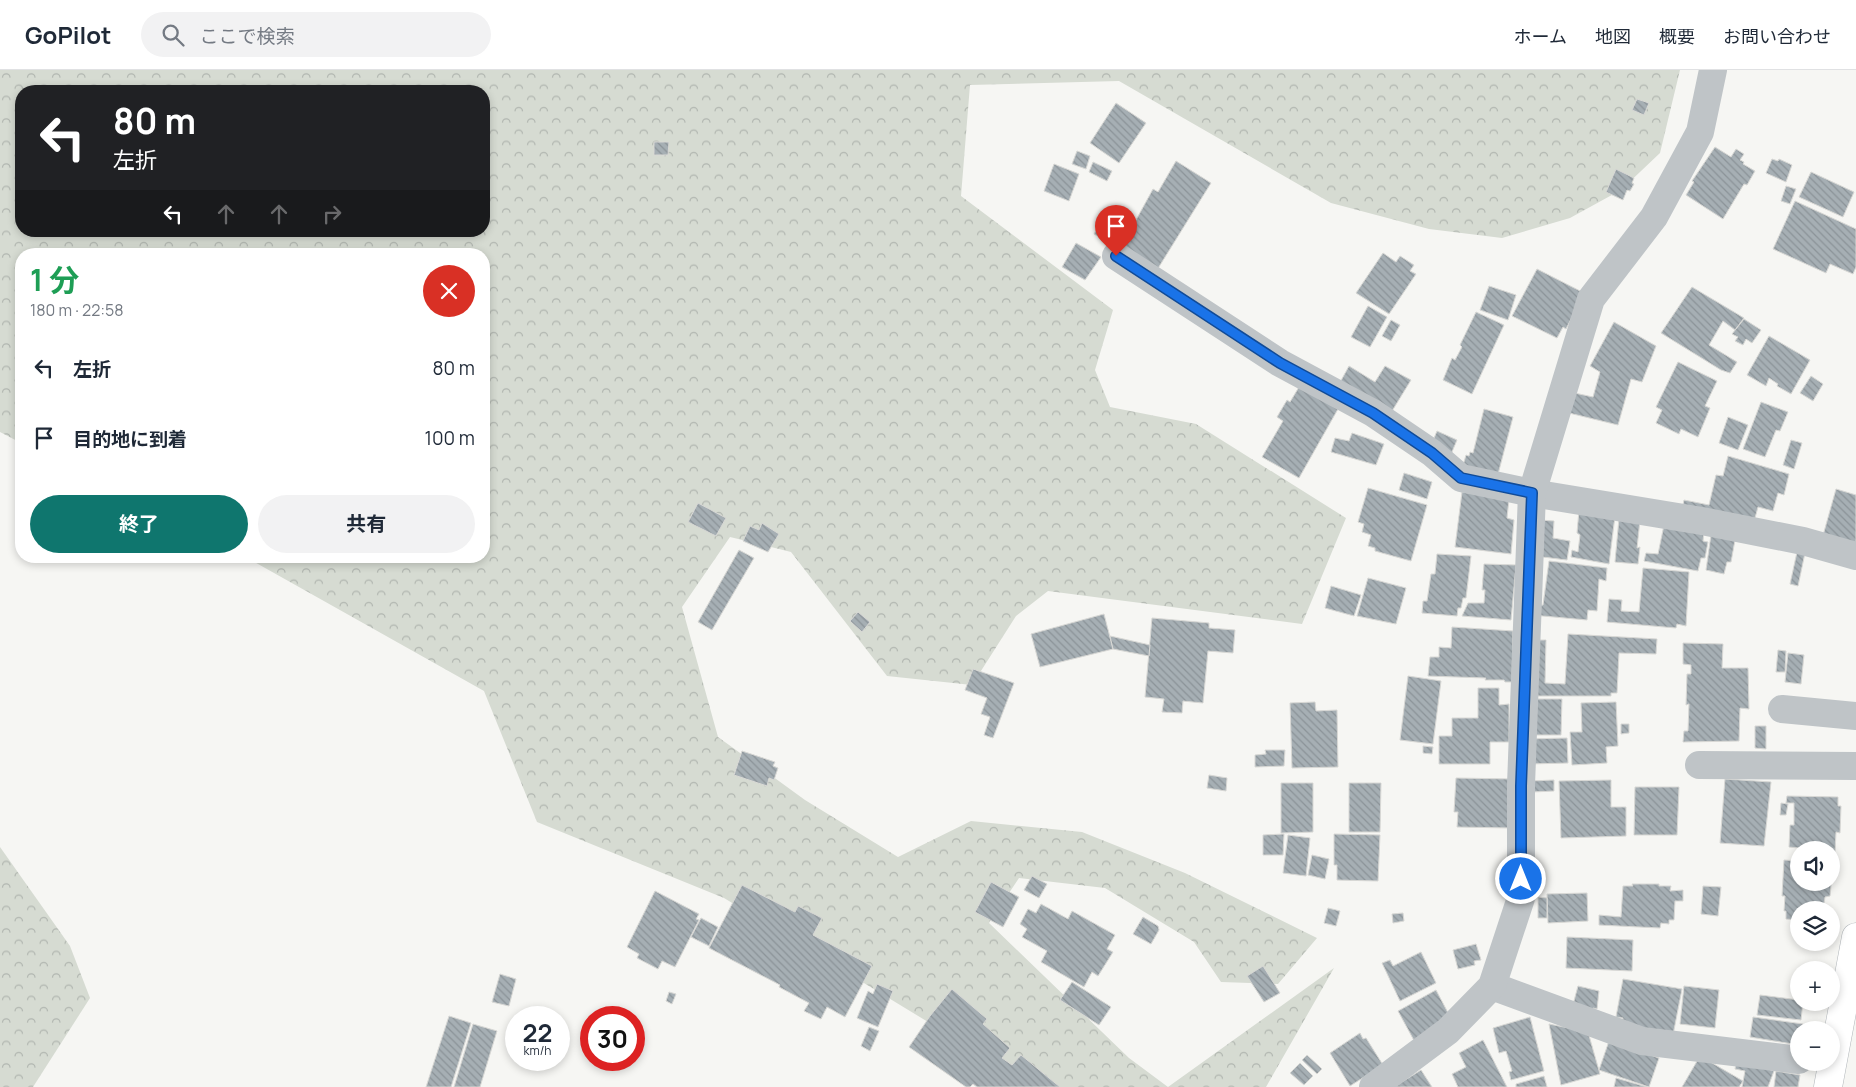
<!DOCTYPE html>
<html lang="ja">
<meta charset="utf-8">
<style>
:root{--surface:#fff;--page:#f2f2f3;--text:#1f2937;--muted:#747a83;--line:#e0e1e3;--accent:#0f766e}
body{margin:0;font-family:Manrope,"Noto Sans JP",sans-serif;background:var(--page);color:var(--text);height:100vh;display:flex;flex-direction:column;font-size:19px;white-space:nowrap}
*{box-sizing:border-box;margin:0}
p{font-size:16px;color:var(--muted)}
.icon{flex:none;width:28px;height:28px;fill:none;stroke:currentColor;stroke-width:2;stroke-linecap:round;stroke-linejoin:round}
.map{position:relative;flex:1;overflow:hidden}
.panel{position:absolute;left:15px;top:178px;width:475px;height:315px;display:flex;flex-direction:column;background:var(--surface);border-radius:20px;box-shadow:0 2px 8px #0003}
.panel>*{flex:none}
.banner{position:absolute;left:15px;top:15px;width:475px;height:152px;border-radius:20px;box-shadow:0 2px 8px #0003;background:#202124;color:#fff;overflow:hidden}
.controls{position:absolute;left:1790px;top:771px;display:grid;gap:10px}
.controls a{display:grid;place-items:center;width:50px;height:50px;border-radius:50%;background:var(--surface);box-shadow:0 2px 8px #0003;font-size:25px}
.speed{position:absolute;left:505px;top:936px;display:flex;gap:10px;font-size:25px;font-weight:700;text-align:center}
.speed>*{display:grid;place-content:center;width:65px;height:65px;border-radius:50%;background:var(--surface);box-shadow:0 2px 8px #0003;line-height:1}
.speed small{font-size:12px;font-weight:400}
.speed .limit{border:8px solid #d22;background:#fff;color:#111}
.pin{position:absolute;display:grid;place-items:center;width:42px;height:42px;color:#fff;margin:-51px -21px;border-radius:50% 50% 50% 0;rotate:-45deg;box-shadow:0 0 5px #0007}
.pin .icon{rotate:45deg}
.me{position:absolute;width:55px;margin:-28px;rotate:0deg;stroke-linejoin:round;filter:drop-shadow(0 0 4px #0008)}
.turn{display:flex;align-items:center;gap:18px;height:105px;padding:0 15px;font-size:22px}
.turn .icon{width:65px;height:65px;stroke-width:2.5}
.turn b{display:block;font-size:35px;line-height:42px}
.lanes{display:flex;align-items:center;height:48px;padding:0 15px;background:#0003;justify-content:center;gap:25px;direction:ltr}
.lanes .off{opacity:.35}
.round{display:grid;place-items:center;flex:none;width:52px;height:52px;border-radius:26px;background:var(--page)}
.overview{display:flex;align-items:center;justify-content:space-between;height:85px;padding:0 15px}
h1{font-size:30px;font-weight:700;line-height:38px;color:#1e9e55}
.cta{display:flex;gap:10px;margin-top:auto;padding:10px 15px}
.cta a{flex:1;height:58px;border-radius:30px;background:var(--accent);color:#fff;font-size:20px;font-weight:700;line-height:58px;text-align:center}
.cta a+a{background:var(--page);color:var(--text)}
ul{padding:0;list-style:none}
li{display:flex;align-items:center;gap:15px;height:70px;padding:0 15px}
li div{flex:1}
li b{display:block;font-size:19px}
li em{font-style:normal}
header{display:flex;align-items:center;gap:30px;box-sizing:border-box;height:70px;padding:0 25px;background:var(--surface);border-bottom:1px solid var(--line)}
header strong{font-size:24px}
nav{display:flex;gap:28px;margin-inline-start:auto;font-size:18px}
.search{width:350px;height:45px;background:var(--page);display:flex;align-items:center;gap:12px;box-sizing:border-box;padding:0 18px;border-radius:28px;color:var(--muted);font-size:19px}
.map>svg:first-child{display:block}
.forest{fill:url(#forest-crowns);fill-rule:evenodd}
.building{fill:url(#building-back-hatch);stroke:#d8d8d5}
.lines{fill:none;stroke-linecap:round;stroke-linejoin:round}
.primary-casing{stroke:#b1b6ba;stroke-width:29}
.street{stroke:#bfc4c7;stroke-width:28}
.primary{stroke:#fff;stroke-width:28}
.route-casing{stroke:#114b97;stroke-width:12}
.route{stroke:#1a73e8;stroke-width:9}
</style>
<header>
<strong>GoPilot</strong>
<div class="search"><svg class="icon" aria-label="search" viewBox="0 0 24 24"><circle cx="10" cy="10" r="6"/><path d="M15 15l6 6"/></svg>ここで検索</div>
<nav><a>ホーム</a><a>地図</a><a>概要</a><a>お問い合わせ</a></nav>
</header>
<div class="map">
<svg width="1856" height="1017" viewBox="0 0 1856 1017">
<defs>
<pattern id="forest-crowns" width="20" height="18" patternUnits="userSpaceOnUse" patternTransform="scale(1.25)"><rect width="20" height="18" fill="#d6dbd2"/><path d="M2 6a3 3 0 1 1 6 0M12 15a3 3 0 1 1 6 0" fill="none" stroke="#b1b6b0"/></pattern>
<pattern id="building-back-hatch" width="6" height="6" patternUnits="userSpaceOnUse" patternTransform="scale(1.25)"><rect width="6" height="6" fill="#a6afb4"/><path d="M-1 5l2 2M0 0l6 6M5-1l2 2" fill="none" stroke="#8b9398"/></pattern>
</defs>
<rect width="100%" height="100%" fill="#f6f6f3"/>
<g class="forest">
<path d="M0,0H1680L1660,83L1621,120L1570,148L1502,168L1429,159L1331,133L1119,11L970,15L961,126L1113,240L1095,300L1110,337L1196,354L1346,448L1302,554L1048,521L1016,546L972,615L887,606L791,482L730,467L682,537L718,667L805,730L898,787L971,751L1082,762L1185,803L1317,868L1278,914L1221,912L1194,872L1105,818L1019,808L989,853L1129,988L1168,1017L1334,898L1266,1017H1035L724,828L537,752L484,621L244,486H484V184H21V373L0,362ZM21,21H484V161H21Z"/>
<path d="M0,777L70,876L90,928L33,1017H0Z"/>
</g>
<g class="building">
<path d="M1637,29L1649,33L1644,45L1632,40Z"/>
<path d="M1116,33L1146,53L1119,93L1090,73Z"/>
<path d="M654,72H669L668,85H654Z"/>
<path d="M1715,77L1731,87L1736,79L1744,84L1740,90L1744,92L1743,94L1755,101L1747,115L1744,114L1723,149L1686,125L1694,112L1692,111Z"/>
<path d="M1077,81L1090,86L1086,99L1072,94Z"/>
<path d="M1772,89L1778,91L1779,89L1792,95L1786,112L1766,103Z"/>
<path d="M1176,91L1211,113L1157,200L1094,164L1099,155L1125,170L1153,119L1158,122Z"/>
<path d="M1093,92L1112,101L1107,111L1089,102Z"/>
<path d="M1054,94L1079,104L1069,131L1044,121Z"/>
<path d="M1616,99L1634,108L1632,113L1634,114L1630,121L1627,120L1623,130L1606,122Z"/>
<path d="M1811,102L1854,122L1843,147L1799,127Z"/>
<path d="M1786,116L1796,119L1790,134L1781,131Z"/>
<path d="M1795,131L1856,159V197L1853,204L1830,194L1826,203L1773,179Z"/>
<path d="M1076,173L1101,187L1085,210L1062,197Z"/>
<path d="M1383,183L1396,192L1400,186L1414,195L1410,201L1416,204L1389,244L1356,223Z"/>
<path d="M1537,199L1584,223L1566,259L1563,257L1557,268L1512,246Z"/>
<path d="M1489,216L1516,225L1508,250L1480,240Z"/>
<path d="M1692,217L1744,248L1735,260L1723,251L1709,275L1737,292L1730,303L1721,300L1661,263Z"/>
<path d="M1368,236L1387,247L1370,277L1351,267Z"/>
<path d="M1476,242L1504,255L1472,324L1443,310L1452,288L1455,290L1462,277L1460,275Z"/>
<path d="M1744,249L1761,260L1752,273L1746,269L1743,275L1735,271L1738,267L1732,264Z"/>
<path d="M1391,250L1400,255L1391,271L1382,266Z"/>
<path d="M1614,252L1656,276L1642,312L1631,309L1618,355L1565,342L1570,322L1593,327L1600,302L1590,296Z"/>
<path d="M1769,266L1810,290L1791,324L1777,316L1778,314L1769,308L1766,316L1747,305Z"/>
<path d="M1678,292L1717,311L1705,336L1710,338L1698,367L1681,359L1679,364L1656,353L1662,340L1656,337Z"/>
<path d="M1349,296L1375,312L1385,296L1411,310L1389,346L1338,316Z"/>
<path d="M1811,306L1823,314L1813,331L1800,323Z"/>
<path d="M1299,317L1338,339L1299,408L1262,387L1283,351L1277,347L1287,330L1290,332Z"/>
<path d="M1761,332L1788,342L1780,361L1776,360L1765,387L1743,379Z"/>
<path d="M1484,339L1513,347L1497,408L1462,399L1466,385L1469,386L1470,382L1473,383Z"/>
<path d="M1728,347L1748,355L1738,380L1719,373Z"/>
<path d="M1437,361L1457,370L1449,389L1432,373Z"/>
<path d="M1352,363L1384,374L1376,395L1331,382L1335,368L1349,371Z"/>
<path d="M1791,370L1802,373L1794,399L1783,395Z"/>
<path d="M1728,386L1789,404L1784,425L1778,423L1773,441L1758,437L1752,459L1681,445L1684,430L1709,435L1716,405L1723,406Z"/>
<path d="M1404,403L1432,412L1427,429L1399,420Z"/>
<path d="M1368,418L1427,435L1411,491L1375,481V478L1368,476L1371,465L1362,462L1364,454L1358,452Z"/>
<path d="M1836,419L1856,425V478L1822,469Z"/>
<path d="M1462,422L1509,429L1507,448L1514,450L1511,484L1455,477Z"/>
<path d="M698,433L726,448L716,466L688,452Z"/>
<path d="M1579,440L1615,446L1609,494L1571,487L1572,480L1578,482L1580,465L1577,463Z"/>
<path d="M1619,448L1640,450L1637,478L1640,477L1638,494L1615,492Z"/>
<path d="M1540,450L1554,451L1553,468L1570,471L1567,490L1535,486Z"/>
<path d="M762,453L779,464L768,482L743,471L750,456L759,460Z"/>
<path d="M1664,455L1704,462L1703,471L1708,472L1705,488H1701L1698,501L1644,491L1646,483L1658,484Z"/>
<path d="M1711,465L1735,470L1731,492H1727L1724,504L1706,500Z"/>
<path d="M739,480L754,488L712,560L698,552Z"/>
<path d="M1797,482L1805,483L1798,516L1790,514Z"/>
<path d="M1437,484L1471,486L1466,528H1463L1461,538H1458L1457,546L1422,543L1423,531H1427L1431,504H1435Z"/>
<path d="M1549,491L1607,498L1606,511L1599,509L1597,541L1588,540L1587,550L1532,545L1533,536L1543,535Z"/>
<path d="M1484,494L1516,495L1511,550L1462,546L1468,533H1484L1485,520H1482Z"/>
<path d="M1643,498L1689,502L1686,556L1677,554L1676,558L1607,552L1609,529L1622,530L1621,541L1639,542Z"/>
<path d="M1368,508L1406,518L1396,554L1357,546Z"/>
<path d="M1331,516L1361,525L1354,546L1325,538Z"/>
<path d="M858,542L870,552L862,562L850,551Z"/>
<path d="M1104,544L1113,579L1040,597L1031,564Z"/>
<path d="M1152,548L1209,553V558L1235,560L1233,583L1208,581L1203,633L1183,631L1182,643L1162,642L1164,629L1145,627Z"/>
<path d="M1452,557L1513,561L1512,612H1505L1504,610H1485L1486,608L1428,606L1430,587H1439V577L1451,578Z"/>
<path d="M1568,564L1657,569L1656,584L1619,583L1617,623H1611V626H1529L1531,570H1546L1545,613L1565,614Z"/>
<path d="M1110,566L1150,575L1149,586L1113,579Z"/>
<path d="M1683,573L1723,574L1722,598H1748L1749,639L1740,638L1739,671L1683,672L1684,661H1688L1689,634L1686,635L1687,604H1691V595L1683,594Z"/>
<path d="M1778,580L1786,581L1785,602H1776Z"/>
<path d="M1788,583L1804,585L1801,614L1785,612Z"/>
<path d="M973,599L1014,613L993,668L984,665L990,647L981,644L987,628L965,620Z"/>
<path d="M1408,606L1441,611L1433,674L1400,670Z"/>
<path d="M1478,618H1499V635L1509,634V672H1490V694H1439V666H1452V648H1478Z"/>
<path d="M1529,629H1562L1561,665H1528Z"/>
<path d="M1315,632L1316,641L1337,640L1338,697L1292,698L1290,633Z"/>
<path d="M1616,632L1618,676L1606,677L1607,693L1572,695L1570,662H1582L1581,633Z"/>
<path d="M1621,654H1629V663L1621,664Z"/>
<path d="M1755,656H1766V679L1755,678Z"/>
<path d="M1567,668L1568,693L1528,694L1527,669Z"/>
<path d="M1423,676L1433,677L1432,684L1423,683Z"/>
<path d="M1265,680H1285L1284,696L1255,697V685L1266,684Z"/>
<path d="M742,681L775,692L773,696L778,698L774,710L769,708L767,716L734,705Z"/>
<path d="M1209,705L1227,708L1226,721L1207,718Z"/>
<path d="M1456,708L1512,709L1511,758L1457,757L1458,742H1454Z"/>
<path d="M1725,709L1771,712L1764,776L1720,773Z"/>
<path d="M1554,710V721L1532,722L1531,711Z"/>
<path d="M1611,710V737H1626V766L1561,768L1559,711Z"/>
<path d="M1281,713H1313V762L1281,763Z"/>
<path d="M1349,713H1381L1380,762H1349Z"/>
<path d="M1635,717H1679L1677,765H1634Z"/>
<path d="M1787,726L1838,727V736H1841L1840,763L1836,762L1835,783H1831V780H1799V778L1789,777L1790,755H1794V733H1786Z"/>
<path d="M1781,733L1788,734L1786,745H1780Z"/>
<path d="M1284,764L1283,785H1263V765Z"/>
<path d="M1334,764L1380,765L1378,811L1337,810V795H1334Z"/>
<path d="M1288,765L1310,768L1306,806L1283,803Z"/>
<path d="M1312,785L1329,789L1325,809L1308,805Z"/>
<path d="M1784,790L1799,791V812H1831L1832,806L1830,826L1825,827L1823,840H1799V850L1786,849V841H1784L1785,826H1782Z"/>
<path d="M1032,806L1047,814L1039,828L1024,820Z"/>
<path d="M991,812L1019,827L1003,857L975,842Z"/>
<path d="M1632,814H1659V816H1671L1670,821L1683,820V831H1675L1674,850H1669V854L1661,853L1660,858L1599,855V845L1621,847L1623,816H1633Z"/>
<path d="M742,815L795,842L798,836L822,848L813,865L872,896L845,947L827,937L821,949L804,941L809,933L779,917L780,915L709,878Z"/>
<path d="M1703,816L1721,817L1718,846L1701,844Z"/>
<path d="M655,821L699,844L696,849L699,850L675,897L662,891L658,899L637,888L639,884L627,877Z"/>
<path d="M1587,823L1588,851L1548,853L1547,824Z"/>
<path d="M1538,827L1547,828V848H1538Z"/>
<path d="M1041,834L1068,849L1072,841L1115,865L1107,879L1113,882L1098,906L1092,902L1084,917L1041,892L1047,881L1022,867L1027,859L1020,854L1028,839L1036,843Z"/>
<path d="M1328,838L1340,841L1336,856L1324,853Z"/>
<path d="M1403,843L1404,851L1393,853L1392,844Z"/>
<path d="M1143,847L1158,856L1159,860L1151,874L1133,864Z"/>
<path d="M701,848L718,857L709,876L691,867Z"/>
<path d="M1567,867L1633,870L1632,901L1566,898Z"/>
<path d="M1476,874L1481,890L1474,891L1475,895L1458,899L1453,880Z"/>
<path d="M1421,882L1436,913L1400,931L1382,893L1390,890L1393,896Z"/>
<path d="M1263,896L1280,923L1264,932L1247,906Z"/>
<path d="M500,904L516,909L509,936L492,932Z"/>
<path d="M1623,909L1682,919L1673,965L1622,955L1623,948L1616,947Z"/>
<path d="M1072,912L1111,937L1099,955L1060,930Z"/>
<path d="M877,914L893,921L878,957L857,948L868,921L873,924Z"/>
<path d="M1578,916L1599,921L1597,939L1593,938L1591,947L1571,942Z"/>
<path d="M1684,916L1719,920L1715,958L1680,954Z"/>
<path d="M952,919L987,949L983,954L1010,978L1002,988L1012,995L1021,985L1060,1017H977L973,1014L970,1017H966L909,977L930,946Z"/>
<path d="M1436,920L1455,956L1417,976L1398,941Z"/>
<path d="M669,922L676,924L672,934L666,931Z"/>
<path d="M1760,925L1799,930V932H1803L1801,950L1757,945Z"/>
<path d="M449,946L471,953L451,1017H426Z"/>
<path d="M1530,947L1544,1001L1511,1010L1509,1002L1512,1001L1506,981L1499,983L1493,958Z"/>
<path d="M1753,947L1803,954L1802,960H1799V975L1750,967Z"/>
<path d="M473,954L497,961L480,1017H454Z"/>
<path d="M1549,954L1588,962L1600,1004L1561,1015Z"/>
<path d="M869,957L879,961L870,981L861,976Z"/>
<path d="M1360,963L1363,969L1366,968L1383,995L1350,1016L1330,983Z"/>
<path d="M1483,970L1507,1017H1458L1452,1004L1466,997L1459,983Z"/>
<path d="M1609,971L1659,988L1649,1017L1599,1000Z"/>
<path d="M1307,985L1322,999L1317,1004L1302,990Z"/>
<path d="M1700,986L1743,1011L1739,1017H1682Z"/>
<path d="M1737,989L1774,1001L1768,1017H1742L1745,1001L1735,999Z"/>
<path d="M1300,993L1313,1006L1304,1015L1290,1003Z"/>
<path d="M1421,1000L1432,1017H1394Z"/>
<path d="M1776,1001L1800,1005L1798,1017H1774Z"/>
<path d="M1544,1006L1547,1017H1516V1014Z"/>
<path d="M1616,1008L1647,1017H1614Z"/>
</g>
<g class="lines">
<defs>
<path id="primary" d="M1828,1017L1856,867"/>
</defs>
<use href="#primary" class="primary-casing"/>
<g class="street">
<path d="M1116,186L1280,293L1373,343L1432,383L1461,408L1532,423L1702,451L1803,471L1856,486"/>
<path d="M1782,639L1856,646"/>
<path d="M1699,695L1856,696"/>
<path d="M1492,916L1642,971L1799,990"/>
<path d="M1373,1017L1448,961L1492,916L1521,828V715L1532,423L1591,229L1654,147L1700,62L1713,0"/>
</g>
<use href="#primary" class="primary"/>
</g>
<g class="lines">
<defs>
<path id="route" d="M1116,186L1280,293L1373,343L1432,383L1461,408L1532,423L1521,716V809"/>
</defs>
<use href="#route" class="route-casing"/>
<use href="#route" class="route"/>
</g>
</svg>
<div class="controls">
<a><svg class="icon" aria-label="sound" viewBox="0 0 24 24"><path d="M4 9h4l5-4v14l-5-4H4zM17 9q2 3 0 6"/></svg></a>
<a><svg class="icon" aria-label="layers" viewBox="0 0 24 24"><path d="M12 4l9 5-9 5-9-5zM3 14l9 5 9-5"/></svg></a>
<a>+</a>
<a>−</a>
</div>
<div class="speed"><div>22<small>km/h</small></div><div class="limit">30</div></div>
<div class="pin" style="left:1116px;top:186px;background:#d93025"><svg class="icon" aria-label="arrive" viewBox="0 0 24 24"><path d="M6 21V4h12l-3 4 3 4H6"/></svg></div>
<svg class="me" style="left:1521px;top:809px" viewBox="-20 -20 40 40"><circle r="17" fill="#1a73e8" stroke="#fff" stroke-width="3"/><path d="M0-11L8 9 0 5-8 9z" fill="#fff"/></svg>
<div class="banner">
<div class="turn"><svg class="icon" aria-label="left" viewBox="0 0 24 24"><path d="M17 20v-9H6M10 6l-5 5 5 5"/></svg><div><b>80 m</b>左折</div></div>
<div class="lanes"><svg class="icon" aria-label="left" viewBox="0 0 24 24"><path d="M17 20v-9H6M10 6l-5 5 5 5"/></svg><svg class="icon off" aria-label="ahead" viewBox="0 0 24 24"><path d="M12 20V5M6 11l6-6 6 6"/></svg><svg class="icon off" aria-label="ahead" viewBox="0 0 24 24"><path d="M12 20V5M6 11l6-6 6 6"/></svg><svg class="icon off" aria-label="right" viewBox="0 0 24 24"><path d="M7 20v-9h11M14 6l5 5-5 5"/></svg></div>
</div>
<section class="panel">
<div class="overview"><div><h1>1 分</h1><p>180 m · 22:58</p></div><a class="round" style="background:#d93025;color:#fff"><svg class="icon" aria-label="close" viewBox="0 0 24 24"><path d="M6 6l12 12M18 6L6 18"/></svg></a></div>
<ul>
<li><svg class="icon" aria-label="left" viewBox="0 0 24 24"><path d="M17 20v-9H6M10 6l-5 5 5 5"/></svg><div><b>左折</b></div><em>80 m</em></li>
<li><svg class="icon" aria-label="arrive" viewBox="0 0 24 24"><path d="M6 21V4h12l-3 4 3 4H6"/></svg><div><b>目的地に到着</b></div><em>100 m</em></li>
</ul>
<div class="cta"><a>終了</a><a>共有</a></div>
</section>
</div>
